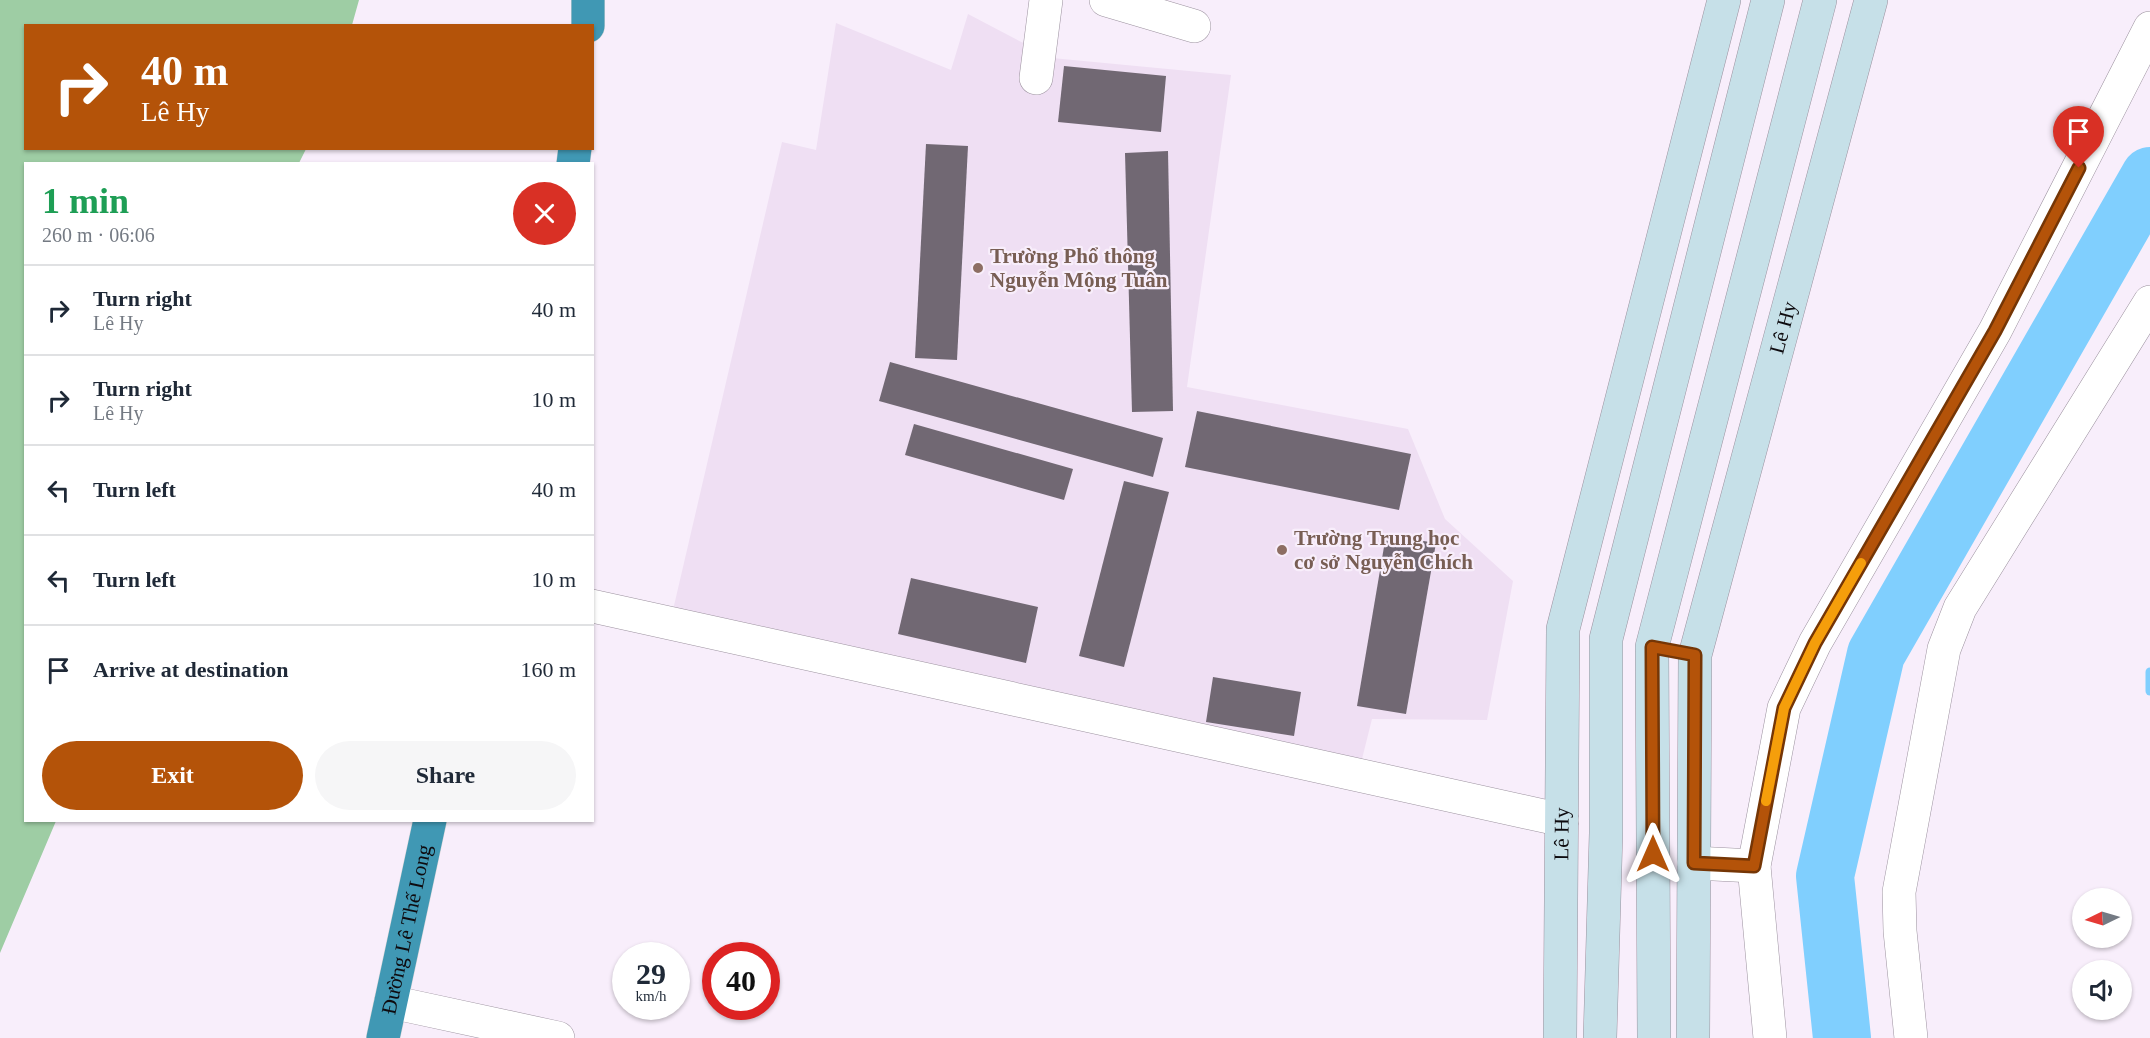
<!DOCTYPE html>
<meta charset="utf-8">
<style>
:root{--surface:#fff;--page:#f6f6f7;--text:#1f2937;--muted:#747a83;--line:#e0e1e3;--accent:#b45309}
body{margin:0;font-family:"Times New Roman",serif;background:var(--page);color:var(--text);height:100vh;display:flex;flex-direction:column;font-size:22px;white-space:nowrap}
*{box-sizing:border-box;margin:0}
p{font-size:20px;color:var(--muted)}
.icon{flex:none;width:33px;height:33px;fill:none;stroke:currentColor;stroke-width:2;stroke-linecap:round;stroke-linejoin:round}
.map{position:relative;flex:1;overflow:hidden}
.side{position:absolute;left:24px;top:162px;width:570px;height:660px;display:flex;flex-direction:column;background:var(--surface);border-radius:0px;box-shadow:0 2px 4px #0004}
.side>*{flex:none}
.top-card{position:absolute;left:24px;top:24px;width:570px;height:126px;border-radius:0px;box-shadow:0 2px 4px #0004;background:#b45309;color:#fff;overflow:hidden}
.needle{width:39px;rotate:265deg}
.buttons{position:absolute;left:2072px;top:888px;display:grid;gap:12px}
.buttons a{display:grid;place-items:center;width:60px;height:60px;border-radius:50%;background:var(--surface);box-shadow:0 2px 4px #0004;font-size:30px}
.speed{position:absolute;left:612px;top:942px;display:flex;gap:12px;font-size:30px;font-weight:700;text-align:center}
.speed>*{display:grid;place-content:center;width:78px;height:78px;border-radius:50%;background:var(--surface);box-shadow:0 2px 4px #0004;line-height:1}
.speed small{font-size:15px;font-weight:400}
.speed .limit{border:9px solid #d22;background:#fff;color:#111}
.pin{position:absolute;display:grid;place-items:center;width:51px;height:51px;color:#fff;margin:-62px -26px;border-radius:50% 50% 50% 0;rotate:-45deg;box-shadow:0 0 6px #0007}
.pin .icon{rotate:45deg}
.me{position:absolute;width:66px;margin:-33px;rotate:0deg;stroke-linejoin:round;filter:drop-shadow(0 0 4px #0008)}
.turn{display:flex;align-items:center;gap:21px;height:126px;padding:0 18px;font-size:27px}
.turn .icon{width:78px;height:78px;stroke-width:2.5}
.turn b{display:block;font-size:42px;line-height:51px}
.round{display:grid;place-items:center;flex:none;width:63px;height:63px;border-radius:32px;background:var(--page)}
.summary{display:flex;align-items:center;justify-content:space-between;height:102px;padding:0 18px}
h1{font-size:36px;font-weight:700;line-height:45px;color:#1e9e55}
.cta{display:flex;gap:12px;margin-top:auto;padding:12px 18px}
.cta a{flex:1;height:69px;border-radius:36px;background:var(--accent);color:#fff;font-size:24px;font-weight:700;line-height:69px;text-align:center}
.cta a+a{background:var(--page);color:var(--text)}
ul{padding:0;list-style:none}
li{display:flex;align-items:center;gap:18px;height:90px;padding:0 18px;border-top:2px solid var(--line)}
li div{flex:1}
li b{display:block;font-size:22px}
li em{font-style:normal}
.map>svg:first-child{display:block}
.built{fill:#efdff3}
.green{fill:#9ecda4}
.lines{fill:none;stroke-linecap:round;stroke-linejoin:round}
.stream{stroke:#80cffe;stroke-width:9}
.river{stroke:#80cffe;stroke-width:58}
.building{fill:#716873}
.street-casing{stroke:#9c929f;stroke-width:34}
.secondary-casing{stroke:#9c929f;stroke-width:34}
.highway-casing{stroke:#d4d3d4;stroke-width:34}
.street{stroke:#fff;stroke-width:33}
.secondary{stroke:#c6e0e8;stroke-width:33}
.highway{stroke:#4098b4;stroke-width:33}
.route-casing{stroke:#753606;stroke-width:15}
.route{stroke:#b45309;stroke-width:10}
.slow{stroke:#f59e0b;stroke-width:10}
.education-dot{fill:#8d6e63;stroke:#f8eefb;stroke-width:2}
.labels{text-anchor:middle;stroke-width:4.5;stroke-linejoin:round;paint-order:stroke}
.education-label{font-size:21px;font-weight:bold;fill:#785e54;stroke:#f8eefb;text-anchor:start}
.street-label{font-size:21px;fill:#0e0b0f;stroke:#f8eefb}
</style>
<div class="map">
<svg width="2150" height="1038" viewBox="0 0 2150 1038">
<rect width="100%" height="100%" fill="#f8eefb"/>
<path class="built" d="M968,14L1052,58L1231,75L1187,387L1408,429L1445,519L1513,581L1487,720L1372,719L1361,763L673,610L782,142L816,150L836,23L951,70Z"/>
<path class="green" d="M0,0H359L352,25L26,26V148L306,149L299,163L26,164V820L56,821L0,953Z"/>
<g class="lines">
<path class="stream" d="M2150,672V691"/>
<path class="river" d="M1842,1038L1825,876L1876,654L2150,176"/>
</g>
<g class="building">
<path d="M1064,66L1166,76L1161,132L1058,122Z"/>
<path d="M926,144L968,146L957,360L915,358Z"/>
<path d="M1168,151L1173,411L1132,412L1125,153Z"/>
<path d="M890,362L1163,438L1153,477L879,401Z"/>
<path d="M1197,411L1411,454L1399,510L1185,467Z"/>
<path d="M914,424L1073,469L1064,500L905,455Z"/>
<path d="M1124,481L1169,492L1124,667L1079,656Z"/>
<path d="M1386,535L1436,543L1406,714L1357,706Z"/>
<path d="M911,578L1038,607L1026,663L898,634Z"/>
<path d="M1213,677L1301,692L1294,736L1206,722Z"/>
</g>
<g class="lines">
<defs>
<g id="street">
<path d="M1106,0L1194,26"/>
<path d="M1036,78L1046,0"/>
<path d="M592,606L1562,820"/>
<path d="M1694,863L1754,866"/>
<path d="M391,1002L558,1038"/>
<path d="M1770,1038L1754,866L1784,708L1815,643L1995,331L2150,28"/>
<path d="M1911,1038L1900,931L1899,892L1944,649L1960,608L2150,302"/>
</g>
<g id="secondary">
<path id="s1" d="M1560,1038L1563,629L1724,0"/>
<path d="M1600,1038L1606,833V639L1768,0"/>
<path d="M1654,1038L1652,647L1820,0"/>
<path id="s2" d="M1693,1038L1695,655L1871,0"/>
</g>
<g id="highway">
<path d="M588,0V26"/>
<path d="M573,164L575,148"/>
<path id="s3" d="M383,1038L430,820"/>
</g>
</defs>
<use href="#street" class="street-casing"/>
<use href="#secondary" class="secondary-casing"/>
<use href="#highway" class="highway-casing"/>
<use href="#street" class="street"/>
<use href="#secondary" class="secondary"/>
<use href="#highway" class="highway"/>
</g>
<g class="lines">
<defs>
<path id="route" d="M1653,854L1652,647L1695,655L1694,863L1754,866L1784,708L1815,643L1995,331L2079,168"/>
</defs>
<use href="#route" class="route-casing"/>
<use href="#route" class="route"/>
<path class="slow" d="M1766,801L1784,708L1815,643L1861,563"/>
</g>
<g class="education-dot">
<circle cx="978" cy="268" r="6"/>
<circle cx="1282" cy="550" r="6"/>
</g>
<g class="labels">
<g class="education-label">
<text x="990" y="263">Trường Phổ thông<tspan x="990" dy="24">Nguyễn Mộng Tuân</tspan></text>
<text x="1294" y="545">Trường Trung học<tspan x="1294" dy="24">cơ sở Nguyễn Chích</tspan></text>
</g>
<g class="street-label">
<text dy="7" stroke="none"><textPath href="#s2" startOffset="722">Lê Hy</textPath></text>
<text dy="7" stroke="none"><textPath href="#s1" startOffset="204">Lê Hy</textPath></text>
<text dy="7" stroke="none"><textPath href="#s3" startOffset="111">Đường Lê Thế Long</textPath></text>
</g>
</g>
</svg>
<div class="buttons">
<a><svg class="needle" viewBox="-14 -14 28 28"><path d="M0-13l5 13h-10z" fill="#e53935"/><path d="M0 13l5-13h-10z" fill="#747a83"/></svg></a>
<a><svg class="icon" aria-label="sound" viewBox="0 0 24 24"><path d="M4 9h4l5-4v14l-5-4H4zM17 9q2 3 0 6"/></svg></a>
</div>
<div class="speed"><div>29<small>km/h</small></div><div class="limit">40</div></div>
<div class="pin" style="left:2079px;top:168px;background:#d93025"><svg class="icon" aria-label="arrive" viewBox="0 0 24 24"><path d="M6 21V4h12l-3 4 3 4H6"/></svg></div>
<svg class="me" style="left:1653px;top:854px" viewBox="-20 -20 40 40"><path d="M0-17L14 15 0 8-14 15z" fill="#b45309" stroke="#fff" stroke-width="4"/></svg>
<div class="top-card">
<div class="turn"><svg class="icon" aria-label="right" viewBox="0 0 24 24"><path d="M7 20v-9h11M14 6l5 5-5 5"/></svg><div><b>40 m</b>Lê Hy</div></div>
</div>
<section class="side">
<div class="summary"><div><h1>1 min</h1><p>260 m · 06:06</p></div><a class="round" style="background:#d93025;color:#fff"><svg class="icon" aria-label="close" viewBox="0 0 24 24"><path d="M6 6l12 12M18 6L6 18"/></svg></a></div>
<ul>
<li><svg class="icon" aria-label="right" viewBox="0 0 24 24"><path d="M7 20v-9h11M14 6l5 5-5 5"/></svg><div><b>Turn right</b><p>Lê Hy</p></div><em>40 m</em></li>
<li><svg class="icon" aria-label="right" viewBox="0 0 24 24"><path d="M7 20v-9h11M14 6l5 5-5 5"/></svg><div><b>Turn right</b><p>Lê Hy</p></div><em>10 m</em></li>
<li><svg class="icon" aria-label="left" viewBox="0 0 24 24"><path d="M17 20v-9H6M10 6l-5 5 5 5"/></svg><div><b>Turn left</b></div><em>40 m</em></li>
<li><svg class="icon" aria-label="left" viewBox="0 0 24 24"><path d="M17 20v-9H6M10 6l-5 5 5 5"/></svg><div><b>Turn left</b></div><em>10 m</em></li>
<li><svg class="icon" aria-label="arrive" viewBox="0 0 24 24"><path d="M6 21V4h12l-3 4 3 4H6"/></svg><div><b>Arrive at destination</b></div><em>160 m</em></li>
</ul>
<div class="cta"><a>Exit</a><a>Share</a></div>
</section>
</div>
